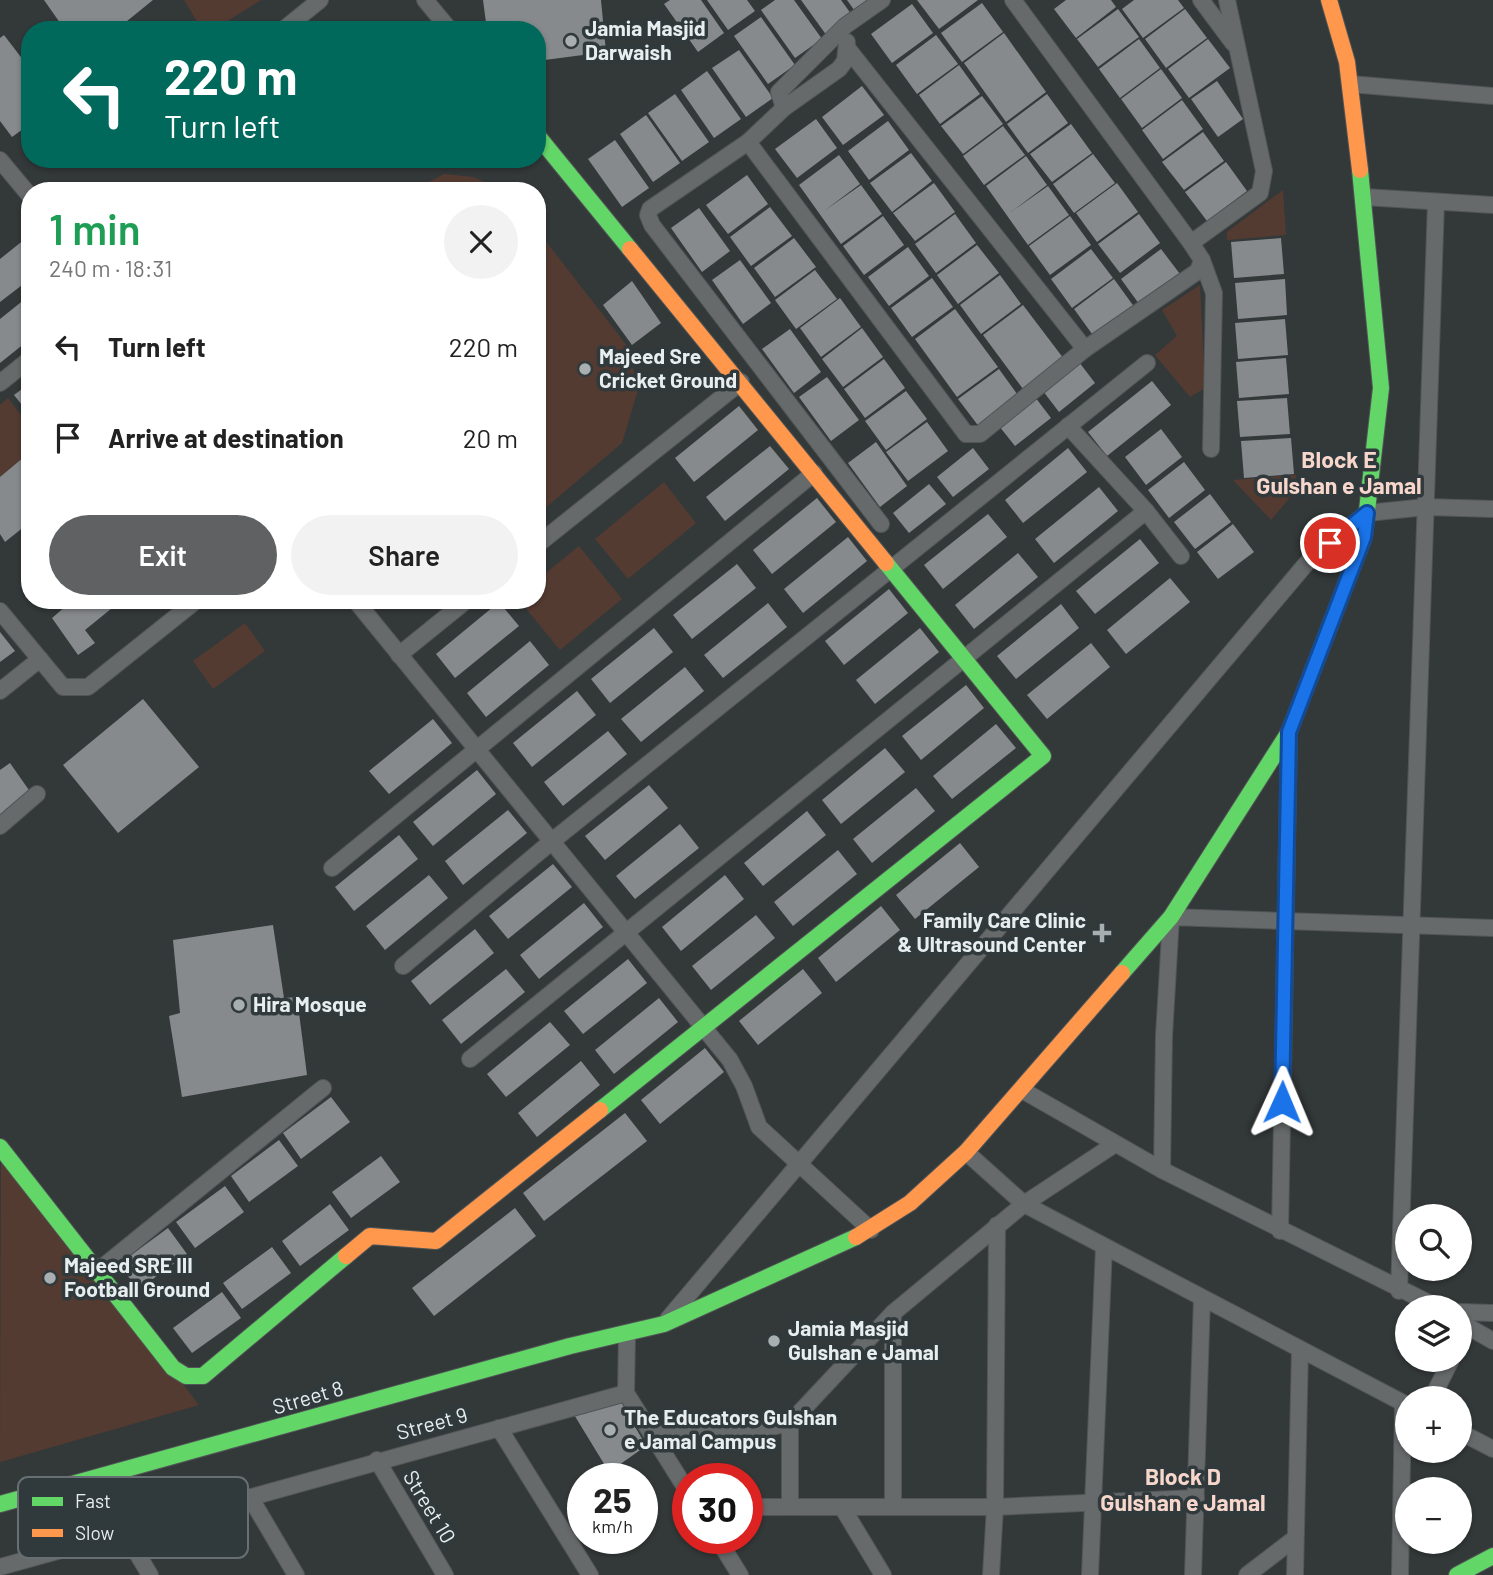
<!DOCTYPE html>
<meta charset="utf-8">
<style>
:root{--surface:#fff;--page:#f2f2f2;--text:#222;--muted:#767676;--accent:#5f6162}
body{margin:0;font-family:Barlow,sans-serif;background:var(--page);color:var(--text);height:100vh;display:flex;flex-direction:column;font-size:26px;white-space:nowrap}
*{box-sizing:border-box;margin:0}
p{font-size:23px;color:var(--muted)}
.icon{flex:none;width:38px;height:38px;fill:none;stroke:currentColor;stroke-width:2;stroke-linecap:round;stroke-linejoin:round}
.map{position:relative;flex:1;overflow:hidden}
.side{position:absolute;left:21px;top:182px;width:525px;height:427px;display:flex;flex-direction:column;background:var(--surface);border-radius:28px;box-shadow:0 2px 5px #0004}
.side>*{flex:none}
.banner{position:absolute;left:21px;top:21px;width:525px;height:147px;border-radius:28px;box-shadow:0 2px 5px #0004;background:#00695c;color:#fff;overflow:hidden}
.fabs{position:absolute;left:1395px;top:1204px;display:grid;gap:14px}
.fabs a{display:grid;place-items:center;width:77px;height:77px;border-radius:50%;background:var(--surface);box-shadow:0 2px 5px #0004;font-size:35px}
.speed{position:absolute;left:567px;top:1463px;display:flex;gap:14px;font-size:35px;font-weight:700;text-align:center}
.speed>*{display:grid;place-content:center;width:91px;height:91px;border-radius:50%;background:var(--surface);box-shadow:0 2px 5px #0004;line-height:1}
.speed small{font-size:18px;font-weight:400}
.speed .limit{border:10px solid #d22;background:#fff;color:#111}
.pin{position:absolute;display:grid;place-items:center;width:60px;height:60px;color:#fff;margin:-30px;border:4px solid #fff;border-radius:50%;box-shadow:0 2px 7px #0007}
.me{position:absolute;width:77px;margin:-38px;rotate:1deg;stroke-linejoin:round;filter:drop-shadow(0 0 5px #0008)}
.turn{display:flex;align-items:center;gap:24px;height:147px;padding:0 28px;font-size:32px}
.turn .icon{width:91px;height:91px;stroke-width:2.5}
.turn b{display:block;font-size:49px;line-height:60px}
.round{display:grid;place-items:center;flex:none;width:74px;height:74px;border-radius:37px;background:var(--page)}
.overview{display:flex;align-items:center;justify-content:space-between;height:119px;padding:0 28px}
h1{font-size:42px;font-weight:600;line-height:52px;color:#1e9e55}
.action{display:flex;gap:14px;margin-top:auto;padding:14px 28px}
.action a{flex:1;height:80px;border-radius:42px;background:var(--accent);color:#fff;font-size:28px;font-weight:600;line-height:80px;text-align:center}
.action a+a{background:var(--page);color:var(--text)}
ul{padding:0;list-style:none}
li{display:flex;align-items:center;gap:21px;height:91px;padding:0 28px}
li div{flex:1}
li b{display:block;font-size:26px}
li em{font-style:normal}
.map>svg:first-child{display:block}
.green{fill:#543b32}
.building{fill:#868a8c}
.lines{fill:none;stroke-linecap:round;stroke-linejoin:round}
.street-casing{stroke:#515556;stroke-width:18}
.fast-casing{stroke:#515556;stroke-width:18}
.slow-casing{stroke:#515556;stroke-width:18}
.street{stroke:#676a6b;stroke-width:16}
.fast{stroke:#63d668;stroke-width:16}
.slow{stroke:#ff974d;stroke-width:16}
.route-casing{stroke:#114b97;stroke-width:18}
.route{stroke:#1a73e8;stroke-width:12}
.poi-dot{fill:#a9aeb0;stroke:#30393c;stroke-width:2.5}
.labels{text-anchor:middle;stroke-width:7;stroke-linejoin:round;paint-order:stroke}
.poi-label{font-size:21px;font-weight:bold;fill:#e8eef0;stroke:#30393c;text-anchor:start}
.street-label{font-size:21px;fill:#e8eef0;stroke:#30393c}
.neighbourhood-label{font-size:23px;font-weight:bold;fill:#f7d6cb;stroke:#30393c}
.key{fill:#30393c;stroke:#676f72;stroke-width:2}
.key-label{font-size:19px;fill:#e8eef0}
</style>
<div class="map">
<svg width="1493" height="1575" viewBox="0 0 1493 1575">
<rect width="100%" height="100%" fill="#333839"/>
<g class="green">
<path d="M184,0H261L213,30H202Z"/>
<path d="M444,174L473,177L506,191H412Z"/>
<path d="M1283,190L1286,235L1227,240V232Z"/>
<path d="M537,230L628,347L638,390L622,443L537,515Z"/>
<path d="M1200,285L1205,388L1190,397L1155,355L1177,336L1162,310Z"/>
<path d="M8,398L30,427V452L0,477V405Z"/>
<path d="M1296,475V490L1271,520L1233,480Z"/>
<path d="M664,482L696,523L628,579L595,539Z"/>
<path d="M579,546L622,599L560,650L519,600H537V580Z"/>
<path d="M245,623L265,651L213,689L193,661Z"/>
<path d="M1,1149L199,1405L0,1462Z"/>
</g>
<g class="building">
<path d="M44,0H153L116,30H65Z"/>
<path d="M483,0H601L606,52L537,61V30H487Z"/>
<path d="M670,0H701L724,33L698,52L664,4Z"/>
<path d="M707,0H747L755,11L728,30Z"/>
<path d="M775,0H794L822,39L795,58L761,10Z"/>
<path d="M801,0H841L854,18L827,36Z"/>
<path d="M847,0H876L857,14Z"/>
<path d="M917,0H978L939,29Z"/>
<path d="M1066,0H1111L1116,7L1076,38L1054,9Z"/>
<path d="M1134,0H1178L1184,8L1143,38L1122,9Z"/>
<path d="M982,3L1003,32L962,62L941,33Z"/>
<path d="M912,4L933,33L892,63L871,34Z"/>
<path d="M1118,9L1139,37L1098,67L1077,39Z"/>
<path d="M1185,9L1207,38L1166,68L1145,39Z"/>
<path d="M761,17L795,65L768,84L734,36Z"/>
<path d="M1004,33L1046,92L1006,122L964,63Z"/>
<path d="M4,35L30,69V124L12,137L0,121V38Z"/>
<path d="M936,35L958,64L917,94L896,65Z"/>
<path d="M1139,39L1160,68L1120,98L1099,69Z"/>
<path d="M1208,39L1230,68L1189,98L1168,69Z"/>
<path d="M739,50L773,98L746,117L712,68Z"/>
<path d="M959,65L980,94L940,124L919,95Z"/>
<path d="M1161,69L1182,98L1142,128L1121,99Z"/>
<path d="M707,71L741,119L714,138L681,90Z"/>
<path d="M1217,81L1243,119L1218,137L1191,99Z"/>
<path d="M862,86L884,115L843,145L822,117Z"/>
<path d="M675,94L709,142L682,161L648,113Z"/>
<path d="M1047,94L1068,123L1028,153L1007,124Z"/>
<path d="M982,96L1003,124L963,154L941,126Z"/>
<path d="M1182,100L1203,129L1163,159L1142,130Z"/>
<path d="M646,115L680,163L653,182L620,134Z"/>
<path d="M816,119L837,148L797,178L775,149Z"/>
<path d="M888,121L909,150L869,180L848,151Z"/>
<path d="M1071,124L1092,153L1052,182L1030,154Z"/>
<path d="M1003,126L1025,155L984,185L963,156Z"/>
<path d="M1203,132L1224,161L1184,190L1162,162Z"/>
<path d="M615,140L649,188L622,207L588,159Z"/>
<path d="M911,153L932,181L892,212L870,183Z"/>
<path d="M1093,154L1115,183L1074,213L1053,184Z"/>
<path d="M839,155L860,184L824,211L861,185L882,214L841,244L799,185Z"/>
<path d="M1026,156L1047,185L1011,212L1048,186L1069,215L1028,245L986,186Z"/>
<path d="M1226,162L1247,191L1207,221L1185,192Z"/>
<path d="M747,175L768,204L728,234L706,205Z"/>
<path d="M934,183L955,212L915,241L893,213Z"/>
<path d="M1117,183L1138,212L1097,242L1076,213Z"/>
<path d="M770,207L792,236L751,266L730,237Z"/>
<path d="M699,208L730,251L702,272L671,228Z"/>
<path d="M955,214L976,243L936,273L915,244Z"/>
<path d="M1139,214L1160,243L1120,273L1098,244Z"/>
<path d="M883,216L904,245L864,275L843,246Z"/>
<path d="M1070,216L1091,245L1050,275L1029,246Z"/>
<path d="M30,235V279L0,302V259Z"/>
<path d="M794,238L816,267L775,297L754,268Z"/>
<path d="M1281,238L1284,274L1234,278L1231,242Z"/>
<path d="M977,245L999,273L958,304L937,275Z"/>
<path d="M908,247L929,276L889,306L868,277Z"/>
<path d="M1091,249L1113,278L1072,308L1051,279Z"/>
<path d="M1161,249L1183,278L1142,308L1121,279Z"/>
<path d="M740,260L771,303L743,324L712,280Z"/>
<path d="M815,270L837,299L796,329L775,300Z"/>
<path d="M1000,275L1021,304L981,334L960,305Z"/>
<path d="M932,278L953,307L912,337L891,308Z"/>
<path d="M1114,279L1135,308L1095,338L1074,309Z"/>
<path d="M1285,279L1287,315L1238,319L1235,283Z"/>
<path d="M632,281L661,323L632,345L603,305Z"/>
<path d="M30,295V339L0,363V319Z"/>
<path d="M840,298L861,327L821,357L800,328Z"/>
<path d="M1023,305L1067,363L1026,393L983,335Z"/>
<path d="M955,309L998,367L957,397L915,339Z"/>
<path d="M1285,319L1288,355L1238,359L1235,323Z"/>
<path d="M862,328L883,357L843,387L822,359Z"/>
<path d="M790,329L821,372L794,393L762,349Z"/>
<path d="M1286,358L1289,394L1239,398L1236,362Z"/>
<path d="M884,359L905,388L865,418L844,389Z"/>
<path d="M1079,362L1095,383L1059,412L1043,391Z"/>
<path d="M999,369L1020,398L980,428L958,399Z"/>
<path d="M827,377L859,420L831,441L799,397Z"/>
<path d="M1152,381L1171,405L1107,456L1088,432Z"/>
<path d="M30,383V415L14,395Z"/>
<path d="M906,391L927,419L886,450L865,421Z"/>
<path d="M1035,397L1051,418L1015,446L999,426Z"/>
<path d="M1287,398L1290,434L1240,437L1237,401Z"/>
<path d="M739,406L758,430L694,482L675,458Z"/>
<path d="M927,422L948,451L908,481L886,452Z"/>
<path d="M1161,429L1182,457L1146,485L1125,457Z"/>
<path d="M1291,438L1294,474L1244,478L1241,441Z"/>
<path d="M876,442L907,486L880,507L848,463Z"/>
<path d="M770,446L789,469L725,521L706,497Z"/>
<path d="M973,448L989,469L953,497L937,477Z"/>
<path d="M1068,448L1087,472L1023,523L1005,500Z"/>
<path d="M30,452V522L5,542L0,534V477Z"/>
<path d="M1184,462L1205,490L1169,518L1148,490Z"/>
<path d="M929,484L946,504L909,533L893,513Z"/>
<path d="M1099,487L1118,511L1054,563L1035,539Z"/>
<path d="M1210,494L1231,522L1195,549L1174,522Z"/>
<path d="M817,498L836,522L772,574L753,550Z"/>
<path d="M988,514L1007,537L943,589L924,565Z"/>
<path d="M1233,524L1254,552L1218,579L1197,552Z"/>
<path d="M848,537L867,561L803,613L784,589Z"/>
<path d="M1140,539L1159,563L1095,614L1076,591Z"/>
<path d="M1018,553L1038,577L974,629L955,605Z"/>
<path d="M737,564L756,588L692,639L673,615Z"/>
<path d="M1170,578L1190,602L1126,654L1107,630Z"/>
<path d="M889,589L908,613L844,665L825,641Z"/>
<path d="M73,600H114L117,604L85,630L95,643L78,655L52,618Z"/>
<path d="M499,602L519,626L455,678L436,654Z"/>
<path d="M768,603L787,627L723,678L704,655Z"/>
<path d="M1061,604L1079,628L1016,679L997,656Z"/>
<path d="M654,628L673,652L610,703L591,679Z"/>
<path d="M920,628L939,652L875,704L856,680Z"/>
<path d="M0,632L15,651L0,662Z"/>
<path d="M530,641L549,665L486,717L467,693Z"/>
<path d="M1091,643L1110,667L1047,719L1027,695Z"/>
<path d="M685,667L704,691L641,742L621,719Z"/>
<path d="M966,685L984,708L921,760L902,736Z"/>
<path d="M577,691L596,715L532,767L513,743Z"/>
<path d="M143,699L199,767L118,833L63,765Z"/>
<path d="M433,719L452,743L389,794L369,771Z"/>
<path d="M996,724L1016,748L952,799L933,776Z"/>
<path d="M608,731L627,754L563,806L544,782Z"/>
<path d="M885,748L905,772L841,824L822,800Z"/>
<path d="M10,763L31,793L0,815V770Z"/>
<path d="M477,770L496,794L433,846L413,822Z"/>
<path d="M649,785L668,808L605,860L585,836Z"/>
<path d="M916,788L935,811L872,863L853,839Z"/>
<path d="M508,810L527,833L463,885L445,861Z"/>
<path d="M807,811L826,835L763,886L744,863Z"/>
<path d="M680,824L699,848L635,899L616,876Z"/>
<path d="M399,835L418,859L354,911L335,887Z"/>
<path d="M960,843L979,867L915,919L896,895Z"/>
<path d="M838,850L857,874L793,926L774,902Z"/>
<path d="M553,864L572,887L508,939L489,916Z"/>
<path d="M429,875L448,898L385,950L366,926Z"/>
<path d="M725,875L744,899L681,951L662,927Z"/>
<path d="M584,903L603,927L539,979L520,955Z"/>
<path d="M881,906L900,930L836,982L818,958Z"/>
<path d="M756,915L775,938L711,990L692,966Z"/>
<path d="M273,925L284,998L297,997L307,1075L182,1097L169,1016L180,1013L173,940Z"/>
<path d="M475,929L494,953L430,1005L411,981Z"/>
<path d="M628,959L647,983L583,1034L564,1011Z"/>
<path d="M506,969L525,992L461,1044L442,1020Z"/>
<path d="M803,969L822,993L758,1045L739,1021Z"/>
<path d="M659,998L678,1022L614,1074L595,1050Z"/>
<path d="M550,1022L570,1045L506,1097L487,1074Z"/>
<path d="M705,1048L724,1072L660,1124L641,1100Z"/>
<path d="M581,1061L600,1085L537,1137L518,1113Z"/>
<path d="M331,1097L350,1122L301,1159L283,1133Z"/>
<path d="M625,1113L647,1141L544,1221L523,1193Z"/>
<path d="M279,1140L298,1166L249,1202L231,1176Z"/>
<path d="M381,1156L400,1182L351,1218L332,1192Z"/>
<path d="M225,1186L244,1212L195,1248L176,1222Z"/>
<path d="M330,1204L349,1230L300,1266L282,1241Z"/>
<path d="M515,1208L536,1236L434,1316L412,1288Z"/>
<path d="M168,1228L187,1254L138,1290L119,1264Z"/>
<path d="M272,1247L291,1273L242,1309L223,1283Z"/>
<path d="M222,1292L241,1318L192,1353L173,1328Z"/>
<path d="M620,1400L646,1446L609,1472L573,1413Z"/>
</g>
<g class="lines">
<defs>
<g id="street">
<path d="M425,0L450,30"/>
<path d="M1013,0L1191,243"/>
<path d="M1201,0L1233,43"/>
<path d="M283,30L320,0"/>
<path d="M848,49L1085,349"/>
<path d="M1350,84L1493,96"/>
<path d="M784,108L839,69L845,61L847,42"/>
<path d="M748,142L966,434H980L1085,349L1198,271L1202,260"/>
<path d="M0,160L30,196"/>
<path d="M1364,197L1493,205"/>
<path d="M0,383L30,359"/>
<path d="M1068,426L1146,511L1181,556"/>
<path d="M1211,449L1214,293L1202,260L1191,243L1260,193L1264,171L1227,0"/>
<path d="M881,524L652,225L648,215L650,209L748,142L784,108L779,92L845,26L882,0"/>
<path d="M537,545L741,382"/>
<path d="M355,600L730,1060L744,1086L759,1127L871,1230"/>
<path d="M0,611L63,687H88L197,600"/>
<path d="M399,655L467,600"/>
<path d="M0,691L40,659"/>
<path d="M0,826L37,794"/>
<path d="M332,868L814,473"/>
<path d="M403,966L551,842L1147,363"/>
<path d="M470,1059L1146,511"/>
<path d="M1022,1090L1162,1170L1437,1307"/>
<path d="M966,1152L1024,1204L1407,1405"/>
<path d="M1162,1170L1164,1036L1171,917L1493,928"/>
<path d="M1280,1231L1289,733"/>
<path d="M99,1270L323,1088"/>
<path d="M1399,1291L1436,202"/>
<path d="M1460,1312L1493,1313"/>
<path d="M893,1313V1507"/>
<path d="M1460,1315L1467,1326L1493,1341"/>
<path d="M668,1319L1311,558L1367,513L1426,507L1493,509"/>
<path d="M1460,1342L1467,1326"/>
<path d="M626,1393L688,1492"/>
<path d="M626,1393L627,1334"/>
<path d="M1432,1398L1451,1360"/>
<path d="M499,1428L590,1575"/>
<path d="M1460,1432L1493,1449"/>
<path d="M651,1433L767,1428L790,1423"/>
<path d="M377,1460L445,1575"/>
<path d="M250,1497L296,1575"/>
<path d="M747,1507H995L1196,1498"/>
<path d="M790,1507V1423L893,1313L1024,1204L1115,1144"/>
<path d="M842,1507L883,1575"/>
<path d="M125,1533L150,1575"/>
<path d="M717,1538L740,1575"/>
<path d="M0,1567L626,1393"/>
<path d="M991,1575L995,1507L997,1225"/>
<path d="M1090,1575L1104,1247"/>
<path d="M1193,1575L1202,1298"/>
<path d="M1247,1575L1294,1539"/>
<path d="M1295,1575L1300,1349"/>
<path d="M1400,1575L1403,1403"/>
</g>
<g id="fast">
<path d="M537,135L630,249"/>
<path d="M1122,973L1171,917L1289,732L1364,537L1381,388L1360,170"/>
<path d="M600,1110L1043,756L886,563"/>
<path d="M0,1147L173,1368L186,1376H203L346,1256"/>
<path d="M0,1504L570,1346L664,1324L856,1237"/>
<path d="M1457,1575L1493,1556"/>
</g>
<g id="slow">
<path d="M1329,0L1347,62L1360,170"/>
<path d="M630,249L886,563"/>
<path d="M856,1237L910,1203L966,1152L1122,973"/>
<path d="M346,1256L370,1236L436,1241L600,1110"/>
</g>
</defs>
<use href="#street" class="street-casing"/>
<use href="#fast" class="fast-casing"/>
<use href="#slow" class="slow-casing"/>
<use href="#street" class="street"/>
<use href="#fast" class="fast"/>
<use href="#slow" class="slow"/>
</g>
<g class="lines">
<defs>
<path id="route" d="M1282,1102L1289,732L1364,537L1367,513L1330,543"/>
</defs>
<use href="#route" class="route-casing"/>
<use href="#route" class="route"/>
</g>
<g class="poi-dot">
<circle cx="571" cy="41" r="7"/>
<circle cx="585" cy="369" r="7"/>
<path d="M1098.5 922.5h7v7h7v7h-7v7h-7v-7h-7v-7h7z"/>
<circle cx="239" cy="1005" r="7"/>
<circle cx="50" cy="1278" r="7"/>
<circle cx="774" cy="1341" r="7"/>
<circle cx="610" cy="1430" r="7"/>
</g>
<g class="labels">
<g class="poi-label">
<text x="585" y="36">Jamia Masjid<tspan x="585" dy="24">Darwaish</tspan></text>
<text x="599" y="364">Majeed Sre<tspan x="599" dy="24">Cricket Ground</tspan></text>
<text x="1086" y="928" text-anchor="end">Family Care Clinic<tspan x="1086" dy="24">&amp; Ultrasound Center</tspan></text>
<text x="253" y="1012">Hira Mosque</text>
<text x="64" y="1273">Majeed SRE III<tspan x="64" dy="24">Football Ground</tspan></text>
<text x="788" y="1336">Jamia Masjid<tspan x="788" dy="24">Gulshan e Jamal</tspan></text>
<text x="624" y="1425">The Educators Gulshan<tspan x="624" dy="24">e Jamal Campus</tspan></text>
</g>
<g class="street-label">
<text transform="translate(308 1398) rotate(-16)" y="7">Street 8</text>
<text transform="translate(432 1424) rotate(-15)" y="7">Street 9</text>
<text transform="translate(429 1507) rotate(59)" y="7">Street 10</text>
</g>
<g class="neighbourhood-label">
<text x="1339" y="468">Block E<tspan x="1339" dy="26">Gulshan e Jamal</tspan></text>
<text x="1183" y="1485">Block D<tspan x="1183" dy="26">Gulshan e Jamal</tspan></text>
</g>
</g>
<rect x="18" y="1477" width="230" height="81" rx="10" class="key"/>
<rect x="32" y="1497" width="31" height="9" fill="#63d668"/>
<rect x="32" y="1529" width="31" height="8" fill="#ff974d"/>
<g class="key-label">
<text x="75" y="1508">Fast</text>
<text x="75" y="1540">Slow</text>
</g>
</svg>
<div class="fabs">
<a><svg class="icon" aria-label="search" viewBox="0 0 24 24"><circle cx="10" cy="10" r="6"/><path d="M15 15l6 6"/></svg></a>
<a><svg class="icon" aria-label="layers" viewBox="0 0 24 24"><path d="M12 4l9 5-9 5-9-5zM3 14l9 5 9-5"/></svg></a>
<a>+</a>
<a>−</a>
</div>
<div class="speed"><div>25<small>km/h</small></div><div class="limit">30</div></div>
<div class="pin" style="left:1330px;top:543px;background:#d93025"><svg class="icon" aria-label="arrive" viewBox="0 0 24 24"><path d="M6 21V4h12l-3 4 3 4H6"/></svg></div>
<svg class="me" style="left:1282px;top:1102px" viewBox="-20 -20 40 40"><path d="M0-17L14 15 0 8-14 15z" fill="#1a73e8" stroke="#fff" stroke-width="4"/></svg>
<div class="banner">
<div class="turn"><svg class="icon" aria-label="left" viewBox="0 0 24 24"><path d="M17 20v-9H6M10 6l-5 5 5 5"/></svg><div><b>220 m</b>Turn left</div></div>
</div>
<section class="side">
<div class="overview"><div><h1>1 min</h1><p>240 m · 18:31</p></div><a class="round"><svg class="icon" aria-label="close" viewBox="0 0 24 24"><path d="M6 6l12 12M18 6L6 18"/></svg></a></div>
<ul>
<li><svg class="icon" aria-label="left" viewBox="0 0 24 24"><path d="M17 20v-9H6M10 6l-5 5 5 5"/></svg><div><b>Turn left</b></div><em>220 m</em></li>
<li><svg class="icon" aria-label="arrive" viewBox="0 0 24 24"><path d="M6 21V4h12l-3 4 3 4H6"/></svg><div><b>Arrive at destination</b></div><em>20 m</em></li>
</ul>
<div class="action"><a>Exit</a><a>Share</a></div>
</section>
</div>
